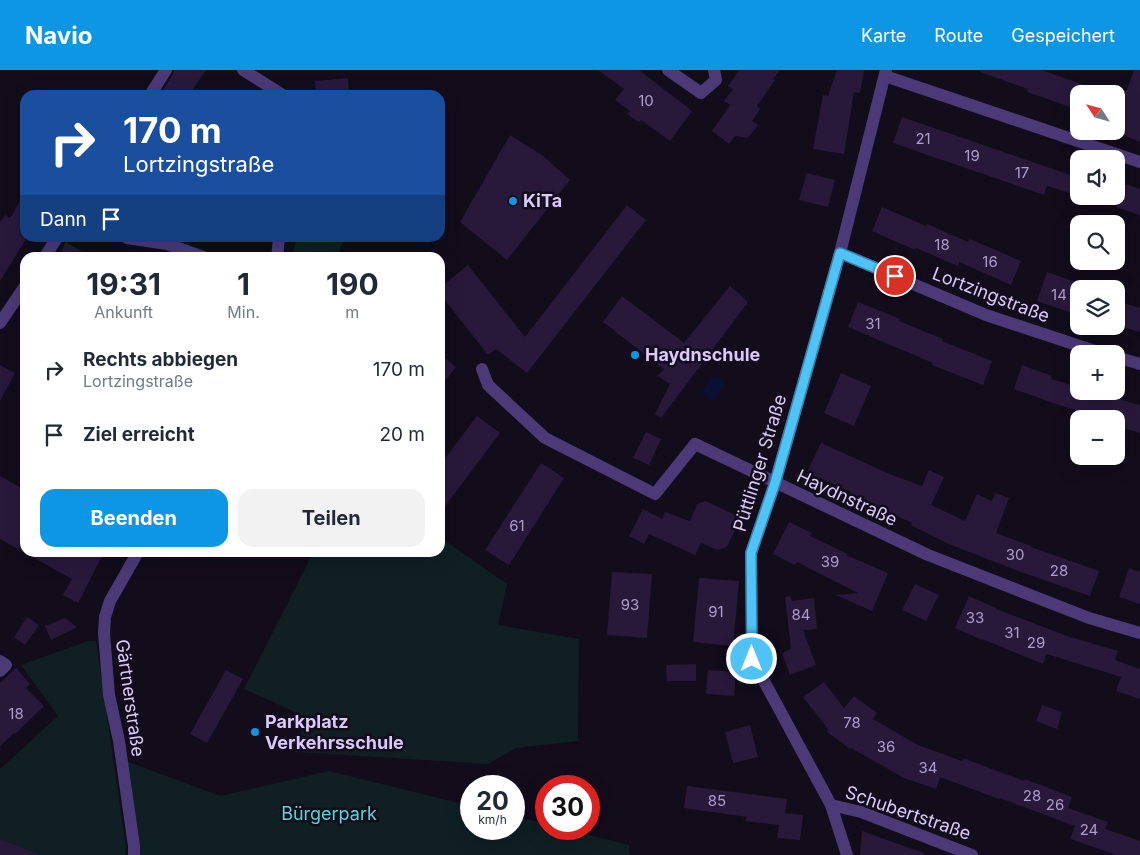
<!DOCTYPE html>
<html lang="de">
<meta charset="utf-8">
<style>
:root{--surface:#fff;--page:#f2f2f3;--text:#1f2937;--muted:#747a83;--accent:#0c96e4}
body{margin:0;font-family:Inter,sans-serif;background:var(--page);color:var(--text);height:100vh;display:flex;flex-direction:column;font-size:19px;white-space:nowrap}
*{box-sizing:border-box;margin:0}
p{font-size:16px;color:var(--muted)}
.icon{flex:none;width:28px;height:28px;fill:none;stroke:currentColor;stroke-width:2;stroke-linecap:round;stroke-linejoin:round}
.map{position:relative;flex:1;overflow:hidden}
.drawer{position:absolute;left:20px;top:182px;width:425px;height:305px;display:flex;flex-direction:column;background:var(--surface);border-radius:15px;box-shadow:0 5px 20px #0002}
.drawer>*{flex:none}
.guide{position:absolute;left:20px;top:20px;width:425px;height:152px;border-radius:15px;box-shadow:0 5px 20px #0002;background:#1a4fa0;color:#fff;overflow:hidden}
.needle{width:32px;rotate:306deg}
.fabs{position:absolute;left:1070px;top:15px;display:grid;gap:10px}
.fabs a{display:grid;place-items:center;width:55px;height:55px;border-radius:10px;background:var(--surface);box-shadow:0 5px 20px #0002;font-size:25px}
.speed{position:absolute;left:460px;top:705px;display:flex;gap:10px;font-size:25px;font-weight:700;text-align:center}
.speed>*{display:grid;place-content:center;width:65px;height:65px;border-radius:50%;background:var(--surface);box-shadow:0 5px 20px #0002;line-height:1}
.speed small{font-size:12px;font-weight:400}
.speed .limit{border:8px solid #d22;background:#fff;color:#111}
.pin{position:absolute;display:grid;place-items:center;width:42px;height:42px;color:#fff;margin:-21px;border:2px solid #fff;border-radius:50%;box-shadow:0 1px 5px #0007}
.me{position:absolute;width:55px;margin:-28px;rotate:0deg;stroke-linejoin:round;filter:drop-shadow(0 0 4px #0008)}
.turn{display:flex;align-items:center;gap:18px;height:105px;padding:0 20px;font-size:22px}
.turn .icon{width:65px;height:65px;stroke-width:2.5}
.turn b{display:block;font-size:35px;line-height:42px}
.then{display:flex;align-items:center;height:48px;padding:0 20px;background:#0003;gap:10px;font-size:19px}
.eta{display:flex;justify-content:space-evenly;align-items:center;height:85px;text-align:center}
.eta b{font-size:30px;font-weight:700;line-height:35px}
.cta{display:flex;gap:10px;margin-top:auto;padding:10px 20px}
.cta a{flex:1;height:58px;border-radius:15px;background:var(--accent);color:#fff;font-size:20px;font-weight:700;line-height:58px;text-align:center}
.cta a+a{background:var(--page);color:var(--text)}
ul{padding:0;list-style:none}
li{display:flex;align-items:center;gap:15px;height:65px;padding:0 20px}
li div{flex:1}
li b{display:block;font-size:19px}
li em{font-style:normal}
header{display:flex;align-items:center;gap:30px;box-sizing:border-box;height:70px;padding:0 25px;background:var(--accent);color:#fff}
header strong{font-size:24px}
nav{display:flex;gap:28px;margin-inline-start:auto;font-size:18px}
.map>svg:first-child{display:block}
.green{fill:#0f1f24}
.water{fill:#0a0f35}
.building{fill:#28193b}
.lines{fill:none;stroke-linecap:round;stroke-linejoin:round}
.street{stroke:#4c3977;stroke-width:12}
.route-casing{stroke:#337fa1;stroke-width:12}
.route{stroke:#4fc3f7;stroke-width:9}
.poi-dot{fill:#0c96e4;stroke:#120c1b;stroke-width:2}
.labels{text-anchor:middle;stroke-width:5;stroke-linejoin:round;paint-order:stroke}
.number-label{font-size:15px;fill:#af9ccc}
.poi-label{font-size:18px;font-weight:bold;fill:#dcc8fc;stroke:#120c1b;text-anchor:start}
.street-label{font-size:18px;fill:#dcc8fc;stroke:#120c1b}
.park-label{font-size:18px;fill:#5ad5d7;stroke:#120c1b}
</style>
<header>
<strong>Navio</strong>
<nav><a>Karte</a><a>Route</a><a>Gespeichert</a></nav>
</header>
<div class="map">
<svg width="1140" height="785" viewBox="0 0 1140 785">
<rect width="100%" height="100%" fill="#120c1b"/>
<g class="green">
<path d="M296,168H344L337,187H292Z"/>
<path d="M440,467L507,514L498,555L579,569L578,671L516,678L488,694L295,682L306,647L244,619L313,483L440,482Z"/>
<path d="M88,571H96L125,770V785H0V699L58,646L21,595Z"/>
<path d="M126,691L220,726L329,701L471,736V759H514V746L546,754V759H565L629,775L630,785H136Z"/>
</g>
<path class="water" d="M712,306L721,308L724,315L718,327L710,329L701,323Z"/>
<g class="building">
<path d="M174,0H206L189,25H160L173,4Z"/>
<path d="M598,0H639L692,41L670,71L641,50L639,52L627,44L630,41L615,30L624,19Z"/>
<path d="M739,0H780L773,9L775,10L757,36L760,39L752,51L758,55L748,68L735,66L729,74L712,61L730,35L724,31L733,19L728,16Z"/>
<path d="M837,0H864L860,23L854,22L844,84L813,79L823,25L828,26Z"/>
<path d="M980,0H1042L1104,22V24H1079V40L1027,22L1028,19L980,2Z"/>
<path d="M1134,0H1140V72L1116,62V49Z"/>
<path d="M348,8L349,25H316L315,11Z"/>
<path d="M902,47L1079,108V126L1047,116L1044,125L893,73Z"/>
<path d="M510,65L542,85L570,110L507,190L460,152Z"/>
<path d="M807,103L835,110L828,137L799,130Z"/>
<path d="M1116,111L1140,119V145L1116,137Z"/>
<path d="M25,123V171L0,211V152L5,145L10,148Z"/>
<path d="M627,135L646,150L527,303L496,279L488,285L440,224V218L468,195L525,267Z"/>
<path d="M882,137L926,156L927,154L968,172L970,169L1021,191L1011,215L959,192L958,196L916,178L915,180L872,161Z"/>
<path d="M66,172L92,188H57Z"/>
<path d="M1047,202L1079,213V235L1075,244L1037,231Z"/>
<path d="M730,216L748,232L661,348L655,344L670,314L658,306L664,299L603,252L622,226L684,273Z"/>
<path d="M1116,231L1140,238V262L1116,255Z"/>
<path d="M858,232L900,249L899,251L943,269L942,271L992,291L983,315L932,295L933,293L848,257Z"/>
<path d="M440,284L456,297L440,318Z"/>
<path d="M0,295L15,303L0,331Z"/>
<path d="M1022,295L1052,306L1051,309L1079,317V321H1089L1140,335V363L1116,356V349H1107L1062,336L1014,319Z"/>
<path d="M841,303L871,316L854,356L824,343Z"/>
<path d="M477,346L500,363L440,443V395Z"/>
<path d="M646,362L661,369L649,395L633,388Z"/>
<path d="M821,373L892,405L922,416L929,400L944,407L931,435L965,451L977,424L992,431L995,423L1009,428L996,463L1031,476V477L1099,501L1090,526L1018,501L949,474L911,455L912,453L850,425L851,422L807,402Z"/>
<path d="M541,393L564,408L509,495L485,480Z"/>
<path d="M0,406L25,420V482H104L78,533L63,525L72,509L0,469Z"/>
<path d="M706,431L735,445L738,454L727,477L718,480L701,473L695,485L649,464L644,474L629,466L643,439L662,449L665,442L690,451L697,434Z"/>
<path d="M789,452L812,463L810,466L847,484L846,485L888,503L872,541L836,525L858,523L797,492L795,495L773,484Z"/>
<path d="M1129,498L1140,502V534L1119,527Z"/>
<path d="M612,502L652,504L647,568L607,565Z"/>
<path d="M699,508L739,511L733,576L693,572Z"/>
<path d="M915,514L939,525L926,551L902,540Z"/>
<path d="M790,526L792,531L814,528L817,559L803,560L816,595L790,605L782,583L791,579L785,527Z"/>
<path d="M969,526L996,538V539L1070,567L1118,581L1115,590L1140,599V629L1116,621L1121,607L1047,584L1043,594L982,569V570L955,558Z"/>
<path d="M27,547L39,555L25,575L14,567Z"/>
<path d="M65,548L77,557L51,570L45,556Z"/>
<path d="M696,594V611H667L666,595Z"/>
<path d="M16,598L30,614L26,618L44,636L15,664L14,663L0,676V613Z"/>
<path d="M226,600L243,609L207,673L190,664Z"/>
<path d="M708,600L736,602L734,626L706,624Z"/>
<path d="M824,612L844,638L854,626L877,643L873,649L918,675L962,691L963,688L1024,711L1025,709L1072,727L1068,738L1108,752L1105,759L1140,771V785H1116L1070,769L1075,756L1000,728L999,729L940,707L936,719L904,708L851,678L850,679L827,662L828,659L803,627Z"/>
<path d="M1042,635L1062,642L1057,659L1036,651Z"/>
<path d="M750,655L758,687L733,693L725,662Z"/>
<path d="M687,716L787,729L785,743L803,745L800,770L777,768L779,755L745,751L747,747L684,738Z"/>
<path d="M862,761L924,783V785H860Z"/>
<path d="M0,769L38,784V785H0Z"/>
</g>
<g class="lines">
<g class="street">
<path d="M243,0L283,25"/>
<path d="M668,0L701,23L716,10L714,0"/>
<path d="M885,6L1140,92"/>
<path d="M150,25L166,0"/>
<path d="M127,168L167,174L206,188"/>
<path d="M840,183L986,245L1104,284"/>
<path d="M44,188L57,168"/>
<path d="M277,188L279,168"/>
<path d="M0,253L25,216"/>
<path d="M1116,287L1140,294"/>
<path d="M482,299L488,315L545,368L655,424L695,374L928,485L1089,548L1140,563"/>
<path d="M0,591L6,595L0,601"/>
<path d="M831,735L861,742L972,785"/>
<path d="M134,785V776L119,671L109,625L104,563L105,547L110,531L138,482"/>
<path d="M847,785L831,735L752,589L751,483L775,413L840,183L886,0"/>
</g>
</g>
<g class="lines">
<defs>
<path id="route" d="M752,589L751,483L775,413L840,183L895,206"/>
</defs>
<use href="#route" class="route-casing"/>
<use href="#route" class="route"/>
</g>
<g class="poi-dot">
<circle cx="513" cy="131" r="5"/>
<circle cx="635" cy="285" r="5"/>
<circle cx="255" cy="662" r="5"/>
</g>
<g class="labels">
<g class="number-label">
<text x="646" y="36">10</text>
<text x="923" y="74">21</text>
<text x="972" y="91">19</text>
<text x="1022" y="108">17</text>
<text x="942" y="180">18</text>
<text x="990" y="197">16</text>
<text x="1059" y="230">14</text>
<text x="873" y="259">31</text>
<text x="517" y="461">61</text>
<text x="1015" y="490">30</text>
<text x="830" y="497">39</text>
<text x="1059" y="506">28</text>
<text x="630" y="540">93</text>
<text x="716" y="547">91</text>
<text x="801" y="550">84</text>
<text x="975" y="553">33</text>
<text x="1012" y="568">31</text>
<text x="1036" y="578">29</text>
<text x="16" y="649">18</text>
<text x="852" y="658">78</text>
<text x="886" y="682">36</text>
<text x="928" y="703">34</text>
<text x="1032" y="731">28</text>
<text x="717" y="736">85</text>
<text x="1055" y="740">26</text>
<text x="1089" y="765">24</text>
</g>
<g class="poi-label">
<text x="523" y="137">KiTa</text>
<text x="645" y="291">Haydnschule</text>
<text x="265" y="658">Parkplatz<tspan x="265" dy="21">Verkehrsschule</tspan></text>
</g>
<g class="street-label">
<text transform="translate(991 225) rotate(21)" y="6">Lortzingstraße</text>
<text transform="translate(760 393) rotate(-73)" y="6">Püttlinger Straße</text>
<text transform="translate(847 428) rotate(25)" y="6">Haydnstraße</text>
<text transform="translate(130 628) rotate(82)" y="6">Gärtnerstraße</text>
<text transform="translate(908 743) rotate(19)" y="6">Schubertstraße</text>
</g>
<g class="park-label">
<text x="329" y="750">Bürgerpark</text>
</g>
</g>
</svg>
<div class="fabs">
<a><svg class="needle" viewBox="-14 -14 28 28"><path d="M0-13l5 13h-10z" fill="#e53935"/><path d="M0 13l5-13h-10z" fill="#747a83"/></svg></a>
<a><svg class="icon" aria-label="sound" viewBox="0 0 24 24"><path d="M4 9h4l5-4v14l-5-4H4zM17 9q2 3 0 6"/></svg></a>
<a><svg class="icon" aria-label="search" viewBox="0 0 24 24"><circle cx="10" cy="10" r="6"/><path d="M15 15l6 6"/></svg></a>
<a><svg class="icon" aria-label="layers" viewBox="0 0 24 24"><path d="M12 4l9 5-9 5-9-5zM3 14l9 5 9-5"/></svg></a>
<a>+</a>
<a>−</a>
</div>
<div class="speed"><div>20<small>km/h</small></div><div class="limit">30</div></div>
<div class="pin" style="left:895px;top:206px;background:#d93025"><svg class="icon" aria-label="arrive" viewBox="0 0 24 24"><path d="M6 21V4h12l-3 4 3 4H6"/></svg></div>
<svg class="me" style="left:752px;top:589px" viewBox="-20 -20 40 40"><circle r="17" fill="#4fc3f7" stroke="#fff" stroke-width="3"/><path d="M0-11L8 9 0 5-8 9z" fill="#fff"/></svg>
<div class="guide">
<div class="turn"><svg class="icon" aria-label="right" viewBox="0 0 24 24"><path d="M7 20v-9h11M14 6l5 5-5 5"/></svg><div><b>170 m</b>Lortzingstraße</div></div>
<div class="then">Dann<svg class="icon" aria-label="arrive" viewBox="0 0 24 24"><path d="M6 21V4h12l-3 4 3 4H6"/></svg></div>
</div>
<section class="drawer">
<div class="eta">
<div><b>19:31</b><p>Ankunft</p></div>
<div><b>1</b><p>Min.</p></div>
<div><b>190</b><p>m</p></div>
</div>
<ul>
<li><svg class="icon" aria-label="right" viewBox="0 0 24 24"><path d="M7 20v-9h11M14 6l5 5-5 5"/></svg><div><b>Rechts abbiegen</b><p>Lortzingstraße</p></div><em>170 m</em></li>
<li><svg class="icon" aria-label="arrive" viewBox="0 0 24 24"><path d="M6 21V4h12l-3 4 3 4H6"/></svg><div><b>Ziel erreicht</b></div><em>20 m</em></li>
</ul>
<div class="cta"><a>Beenden</a><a>Teilen</a></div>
</section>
</div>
